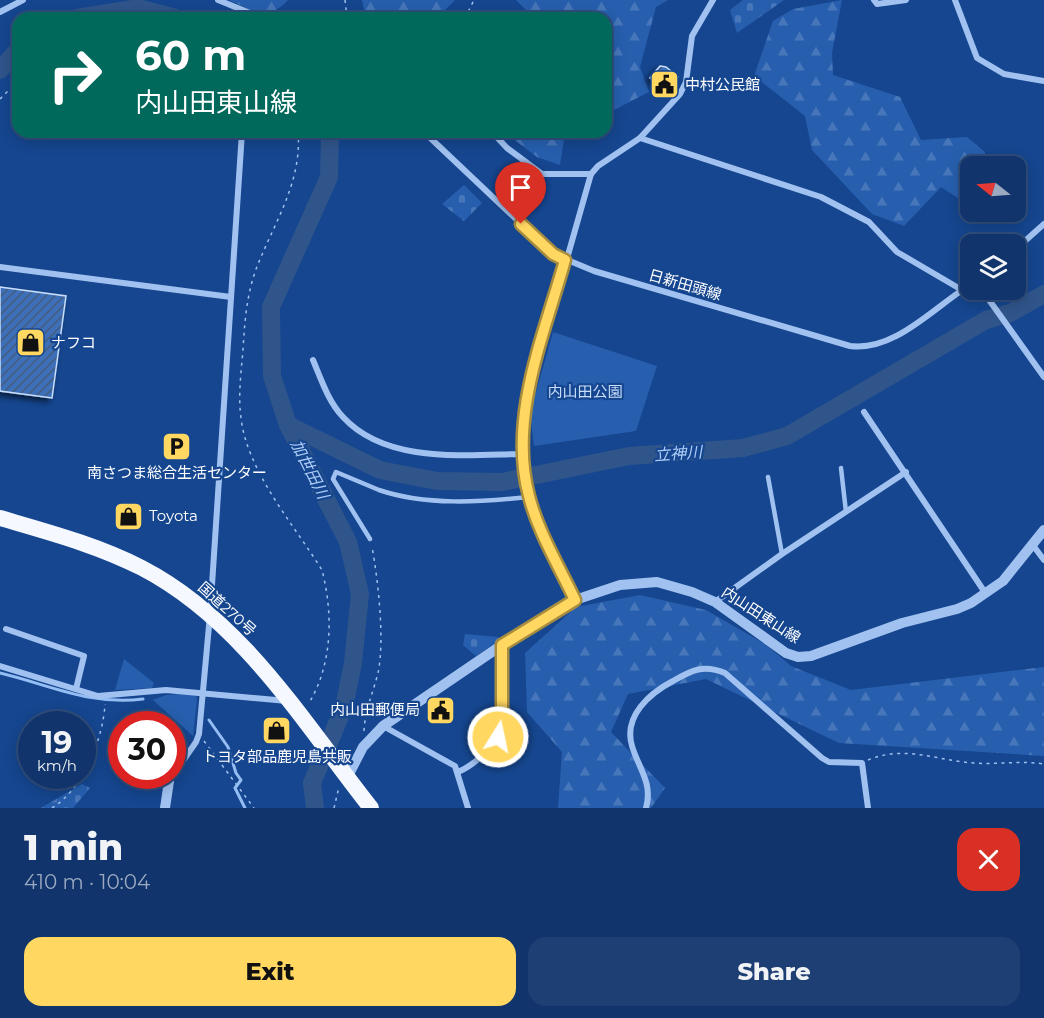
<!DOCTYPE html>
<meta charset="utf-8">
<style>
:root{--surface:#10346b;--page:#1e3f73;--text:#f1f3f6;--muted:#9caac1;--line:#304f7e;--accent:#ffd761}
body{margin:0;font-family:Montserrat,"Noto Sans JP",sans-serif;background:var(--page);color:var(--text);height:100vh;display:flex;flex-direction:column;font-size:22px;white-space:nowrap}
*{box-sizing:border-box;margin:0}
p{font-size:20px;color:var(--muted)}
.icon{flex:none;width:33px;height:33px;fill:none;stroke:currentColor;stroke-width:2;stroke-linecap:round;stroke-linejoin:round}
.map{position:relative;height:808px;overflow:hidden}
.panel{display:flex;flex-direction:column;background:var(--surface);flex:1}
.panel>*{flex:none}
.guide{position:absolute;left:12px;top:12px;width:600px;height:126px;border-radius:18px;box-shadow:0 3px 15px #0003,0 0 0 2px var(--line);background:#00695c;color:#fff;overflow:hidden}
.needle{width:39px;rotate:287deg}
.buttons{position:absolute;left:960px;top:156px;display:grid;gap:12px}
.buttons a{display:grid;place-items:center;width:66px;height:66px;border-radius:12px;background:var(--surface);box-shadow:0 3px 15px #0003,0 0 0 2px var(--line);font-size:30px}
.speed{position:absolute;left:18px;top:711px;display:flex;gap:12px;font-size:30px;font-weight:700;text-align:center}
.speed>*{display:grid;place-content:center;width:78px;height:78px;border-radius:50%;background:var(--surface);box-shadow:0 3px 15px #0003,0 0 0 2px var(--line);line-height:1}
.speed small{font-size:15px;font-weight:400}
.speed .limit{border:9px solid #d22;background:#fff;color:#111}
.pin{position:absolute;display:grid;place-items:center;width:51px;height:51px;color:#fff;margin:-62px -26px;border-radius:50% 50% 50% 0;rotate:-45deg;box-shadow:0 0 6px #0007}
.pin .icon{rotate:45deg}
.me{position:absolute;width:66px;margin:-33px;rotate:10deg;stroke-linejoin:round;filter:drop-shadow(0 0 4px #0008)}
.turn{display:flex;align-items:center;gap:21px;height:126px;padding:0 24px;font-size:27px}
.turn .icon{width:78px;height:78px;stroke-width:2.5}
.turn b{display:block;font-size:42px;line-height:51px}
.round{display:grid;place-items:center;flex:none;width:63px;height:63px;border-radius:18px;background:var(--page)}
.head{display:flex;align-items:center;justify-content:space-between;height:102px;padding:0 24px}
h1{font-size:36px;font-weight:800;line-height:45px}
.action{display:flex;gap:12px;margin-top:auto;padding:12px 24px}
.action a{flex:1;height:69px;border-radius:18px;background:var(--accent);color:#111;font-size:24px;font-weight:800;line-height:69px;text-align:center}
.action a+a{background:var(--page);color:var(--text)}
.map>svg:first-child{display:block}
.green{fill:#275fae}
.forest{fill:url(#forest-firs)}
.cemetery{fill:url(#cemetery-stones)}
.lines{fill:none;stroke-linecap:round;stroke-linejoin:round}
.stream{stroke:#93bdf3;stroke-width:3}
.river{stroke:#30558b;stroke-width:18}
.building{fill:url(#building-hatch);stroke:#c8defc;stroke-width:1.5;filter:url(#shadow)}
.path{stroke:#a1c2f0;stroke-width:1.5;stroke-dasharray:3 4.5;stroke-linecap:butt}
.service{stroke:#a1c2f0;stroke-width:4.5}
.minor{stroke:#a1c2f0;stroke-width:6}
.tertiary{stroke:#a1c2f0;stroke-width:10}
.trunk{stroke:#f5f8ff;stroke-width:16}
.route-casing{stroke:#a68c3f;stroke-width:15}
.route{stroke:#ffd761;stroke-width:10}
.labels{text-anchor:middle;stroke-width:4.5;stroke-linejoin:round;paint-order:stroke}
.poi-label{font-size:15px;fill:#fff;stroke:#15468f;text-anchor:start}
.street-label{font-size:15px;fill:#fff;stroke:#15468f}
.park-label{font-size:15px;fill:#c8defc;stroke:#15468f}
.water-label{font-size:16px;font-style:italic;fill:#adcdf7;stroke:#15468f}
</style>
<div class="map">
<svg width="1044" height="808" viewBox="0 0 1044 808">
<defs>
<pattern id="forest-firs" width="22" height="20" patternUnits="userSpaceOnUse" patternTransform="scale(1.5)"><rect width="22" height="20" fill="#275fae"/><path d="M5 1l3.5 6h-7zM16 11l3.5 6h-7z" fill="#4777ba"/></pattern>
<pattern id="cemetery-stones" width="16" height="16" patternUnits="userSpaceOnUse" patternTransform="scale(1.5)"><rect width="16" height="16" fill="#275fae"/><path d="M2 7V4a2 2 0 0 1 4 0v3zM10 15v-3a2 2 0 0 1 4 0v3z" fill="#4777ba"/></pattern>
<pattern id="building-hatch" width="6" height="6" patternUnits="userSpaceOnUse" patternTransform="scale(1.5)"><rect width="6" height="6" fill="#3d70b8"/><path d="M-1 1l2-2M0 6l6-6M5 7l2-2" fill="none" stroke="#455c7d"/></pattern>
<filter id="shadow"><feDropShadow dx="-3.5" dy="3.5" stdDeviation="3" flood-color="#0009"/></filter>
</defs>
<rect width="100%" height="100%" fill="#15468f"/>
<g class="green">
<path d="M553,332L657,366L636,431L534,446L530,413Z"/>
<path d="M124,659L154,683L152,688L115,690Z"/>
<path d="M182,694L196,695L197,700L193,736L153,700L166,695Z"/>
</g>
<g class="forest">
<path d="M228,0H288C265,24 255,10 228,0Z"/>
<path d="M362,0H455L443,12L365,14Z"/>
<path d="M516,0H668L656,7L640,67L649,92L606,114V18H525L528,12Z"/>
<path d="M842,0L832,53L833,75L900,97L921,140L967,137L985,152V166H970V206L941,187L904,226L872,214L812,150L805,116L754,76L773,21L793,9Z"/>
<path d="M504,132H565L560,165L537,157Z"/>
<path d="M640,595L706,610L765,644L791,666L851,690L1044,667V756L839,743L706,679L628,694L611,732L665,788L651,808H558L562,752L527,712L525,653L576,607Z"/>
</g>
<g class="cemetery">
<path d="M743,0H784L737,33L730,10Z"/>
<path d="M464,185L482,203L464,221L442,204Z"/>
<path d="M465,634L498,637L501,639L476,656L463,645Z"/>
<path d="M82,784L90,788L73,808H41Z"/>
</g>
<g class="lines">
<g class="stream">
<path d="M0,673C50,685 91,706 143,699"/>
<path d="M209,720L228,747L236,773L241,780L235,788L245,808"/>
</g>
<g class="river">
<path d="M77,18L138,8L176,18"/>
<path d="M0,70L18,50"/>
<path d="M288,425L380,470L437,481L502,482L629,456L743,448L787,436L986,320L1010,313L1044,294"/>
<path d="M315,808L312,783L344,707L353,663L360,594L348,542L288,425L272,376L271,307L329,177L330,132"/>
</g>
</g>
<g class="building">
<path d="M660,66L666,67L678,77L666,91L650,78Z"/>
<path d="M0,287L66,296L52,398L0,391Z"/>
</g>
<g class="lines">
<g class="path">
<path d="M345,0L347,18"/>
<path d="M465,18L474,0"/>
<path d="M0,99L18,81"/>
<path d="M298,132C302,178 278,217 261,257C247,288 245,317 243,350C241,373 238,396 241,418C247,471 294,525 322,570C333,613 333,663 309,703"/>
<path d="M364,731C365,710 373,693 378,673C385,641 378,579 372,547"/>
<path d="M204,741L254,808"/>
<path d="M868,760C902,746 931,758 964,762C991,766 1018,760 1044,764"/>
<path d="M52,808C83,789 103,739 105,704"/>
<path d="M334,808L339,787"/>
</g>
<g class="service">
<path d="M841,468L846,512"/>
<path d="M768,477L782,554"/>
<path d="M370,539L333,479L336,472C350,478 365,484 379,490C426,506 481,502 529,497"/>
</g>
<g class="minor">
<path d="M218,0L262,18"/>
<path d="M874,0L877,4L906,0"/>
<path d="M955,0L977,58L1004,74L1044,81"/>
<path d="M0,12L23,0"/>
<path d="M424,132L553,254L594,271L850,346C895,352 935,306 970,285"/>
<path d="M492,132L507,148L542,174H591"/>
<path d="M640,138L821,197L869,222L897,252L962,290"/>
<path d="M1016,249L1044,224"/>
<path d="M0,267L231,297"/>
<path d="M982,290L1044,377"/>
<path d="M313,360C321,379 328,401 343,417C386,464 465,455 522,454"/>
<path d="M864,412L986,594"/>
<path d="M1032,544L1044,560"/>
<path d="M575,600L539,525L528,492L522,454L526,403L591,174L598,166L640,138L680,94L686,82L692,36L713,0"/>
<path d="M715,602L782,554L906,472"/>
<path d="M6,629L84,656L76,689"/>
<path d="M0,666L98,696L166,690L287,701"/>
<path d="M383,726L455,766L468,808"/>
<path d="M458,772C475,765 494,746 501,729L502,645"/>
<path d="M169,781L196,742L199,734L210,615L242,132"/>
<path d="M646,808C653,783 639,769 632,746C623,716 650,693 673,681C692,670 704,664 725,673L822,758L829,762L862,763L868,808"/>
</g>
<g class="tertiary">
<path d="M347,778L363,747L383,726L502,645L575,600L620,585L657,582L692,592L715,602L786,653L798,657L811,656L902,623L957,609L971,603L1003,581L1044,530"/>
<path d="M165,808L169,781"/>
</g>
<path class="trunk" d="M0,518C48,532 97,545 142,568C242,620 303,722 371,808"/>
</g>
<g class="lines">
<defs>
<path id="route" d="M498,737L502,720V645L575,600C559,566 538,532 529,496C508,418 544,335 565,260L553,254L521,224"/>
</defs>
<use href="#route" class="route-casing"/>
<use href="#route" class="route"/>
</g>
<defs>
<symbol id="civic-square" viewBox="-11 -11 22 22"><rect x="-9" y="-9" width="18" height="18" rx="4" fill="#ffd761" stroke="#15468f"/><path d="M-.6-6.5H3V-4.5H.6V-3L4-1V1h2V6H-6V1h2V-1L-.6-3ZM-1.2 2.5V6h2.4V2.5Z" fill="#111"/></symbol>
<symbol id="shop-square" viewBox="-11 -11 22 22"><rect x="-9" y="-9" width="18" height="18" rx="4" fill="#ffd761" stroke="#15468f"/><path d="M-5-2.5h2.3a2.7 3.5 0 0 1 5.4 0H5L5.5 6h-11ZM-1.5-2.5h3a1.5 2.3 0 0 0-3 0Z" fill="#111"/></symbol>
<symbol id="parking-square" viewBox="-11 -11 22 22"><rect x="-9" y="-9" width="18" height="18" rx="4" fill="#ffd761" stroke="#15468f"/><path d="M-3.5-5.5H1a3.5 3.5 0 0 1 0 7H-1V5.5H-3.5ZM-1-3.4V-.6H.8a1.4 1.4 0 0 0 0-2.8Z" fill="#111"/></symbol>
</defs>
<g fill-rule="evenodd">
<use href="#civic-square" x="648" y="68" width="33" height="33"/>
<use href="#shop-square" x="14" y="326" width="33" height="33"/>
<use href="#parking-square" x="160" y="430" width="33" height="33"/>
<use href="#shop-square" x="112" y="500" width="33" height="33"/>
<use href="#civic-square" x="424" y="694" width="33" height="33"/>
<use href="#shop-square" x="260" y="714" width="33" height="33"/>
</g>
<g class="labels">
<g class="poi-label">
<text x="685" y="90">中村公民館</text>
<text x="51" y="348">ナフコ</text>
<text x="177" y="478" text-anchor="middle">南さつま総合生活センター</text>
<text x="149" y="521">Toyota</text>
<text x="420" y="715" text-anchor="end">内山田郵便局</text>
<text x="277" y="762" text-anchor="middle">トヨタ部品鹿児島共販</text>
</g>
<g class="street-label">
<text transform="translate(685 285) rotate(16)" y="5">日新田頭線</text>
<text transform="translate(227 609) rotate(42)" y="5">国道270号</text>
<text transform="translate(761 615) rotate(33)" y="5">内山田東山線</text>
</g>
<g class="park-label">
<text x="585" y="397">内山田公園</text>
</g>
<g class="water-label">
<text transform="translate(678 453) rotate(-4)" y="6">立神川</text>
<text transform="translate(310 469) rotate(63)" y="6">加世田川</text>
</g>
</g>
</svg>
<div class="buttons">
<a><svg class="needle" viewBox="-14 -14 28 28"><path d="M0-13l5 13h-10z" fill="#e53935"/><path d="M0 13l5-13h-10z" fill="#9caac1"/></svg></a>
<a><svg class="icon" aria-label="layers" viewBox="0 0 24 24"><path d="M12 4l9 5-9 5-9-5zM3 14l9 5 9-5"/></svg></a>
</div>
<div class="speed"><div>19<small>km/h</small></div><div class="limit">30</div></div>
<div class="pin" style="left:521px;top:224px;background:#d93025"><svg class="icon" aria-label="arrive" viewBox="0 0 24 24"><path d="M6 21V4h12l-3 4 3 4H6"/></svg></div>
<svg class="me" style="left:498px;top:737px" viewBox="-20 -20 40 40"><circle r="17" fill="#ffd761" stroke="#fff" stroke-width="3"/><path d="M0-11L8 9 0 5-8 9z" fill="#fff"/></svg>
<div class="guide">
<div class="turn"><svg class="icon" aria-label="right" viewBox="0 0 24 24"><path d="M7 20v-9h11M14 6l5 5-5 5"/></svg><div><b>60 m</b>内山田東山線</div></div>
</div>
</div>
<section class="panel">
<div class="head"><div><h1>1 min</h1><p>410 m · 10:04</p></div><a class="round" style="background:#d93025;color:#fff"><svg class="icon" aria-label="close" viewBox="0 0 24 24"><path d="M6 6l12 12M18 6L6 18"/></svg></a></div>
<div class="action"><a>Exit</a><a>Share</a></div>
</section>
